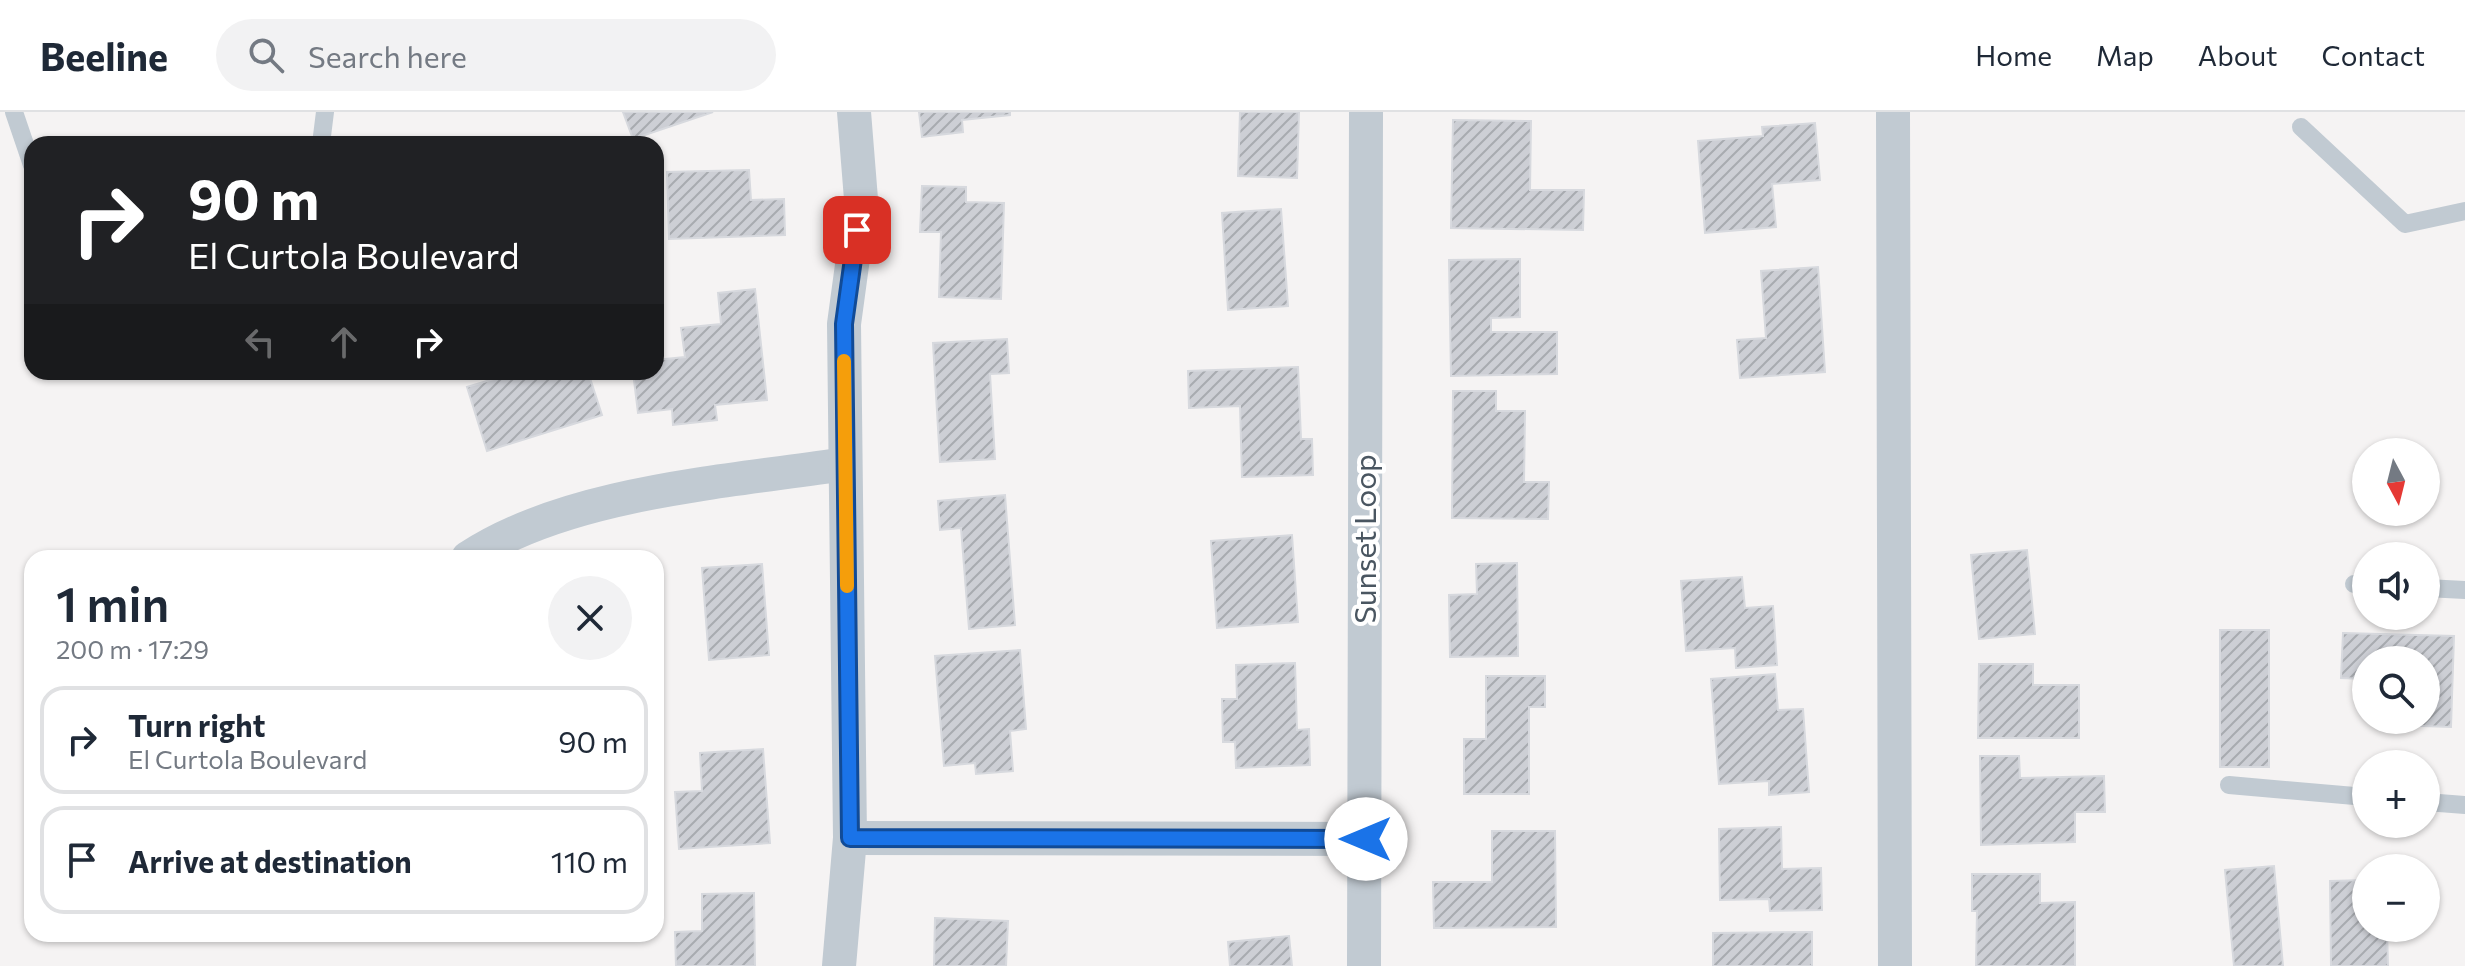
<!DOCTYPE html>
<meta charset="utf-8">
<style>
:root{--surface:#fff;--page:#f2f2f3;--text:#1f2937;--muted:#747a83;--line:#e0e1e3}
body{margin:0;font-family:Commissioner,sans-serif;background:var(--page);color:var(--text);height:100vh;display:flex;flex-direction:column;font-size:30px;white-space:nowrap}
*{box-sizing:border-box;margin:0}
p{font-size:26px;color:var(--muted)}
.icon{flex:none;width:44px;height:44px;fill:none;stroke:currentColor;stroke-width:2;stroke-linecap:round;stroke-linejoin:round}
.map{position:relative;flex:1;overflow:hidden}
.sheet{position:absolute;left:24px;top:438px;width:640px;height:392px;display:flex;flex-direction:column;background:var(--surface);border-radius:24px;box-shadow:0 2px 6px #0004}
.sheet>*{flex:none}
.banner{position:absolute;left:24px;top:24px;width:640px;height:244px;border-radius:24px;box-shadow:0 2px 6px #0004;background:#202124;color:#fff;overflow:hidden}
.needle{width:52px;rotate:173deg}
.fabs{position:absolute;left:2352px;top:326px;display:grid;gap:16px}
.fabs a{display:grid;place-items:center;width:88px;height:88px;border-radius:50%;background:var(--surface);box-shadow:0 2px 6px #0004;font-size:40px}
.pin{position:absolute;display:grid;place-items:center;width:68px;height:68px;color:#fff;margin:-34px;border-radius:16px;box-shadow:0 4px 12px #0006}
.me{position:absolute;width:88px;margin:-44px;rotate:270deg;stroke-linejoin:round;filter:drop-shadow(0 0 6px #0008)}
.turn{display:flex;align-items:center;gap:28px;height:168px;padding:0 32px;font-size:36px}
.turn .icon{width:104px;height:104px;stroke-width:2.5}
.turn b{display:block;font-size:56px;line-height:68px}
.lanes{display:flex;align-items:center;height:76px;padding:0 32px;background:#0003;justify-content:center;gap:40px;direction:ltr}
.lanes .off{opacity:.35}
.round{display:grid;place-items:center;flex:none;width:84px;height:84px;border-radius:42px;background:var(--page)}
.head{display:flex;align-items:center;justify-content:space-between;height:136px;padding:0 32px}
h1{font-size:48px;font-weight:600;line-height:60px}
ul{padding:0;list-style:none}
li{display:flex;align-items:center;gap:24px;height:108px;margin:0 16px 12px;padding:0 16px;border:4px solid var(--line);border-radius:24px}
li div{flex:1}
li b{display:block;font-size:30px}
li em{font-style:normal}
header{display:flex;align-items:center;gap:48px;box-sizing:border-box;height:112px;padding:0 40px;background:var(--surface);border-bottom:2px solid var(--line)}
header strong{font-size:38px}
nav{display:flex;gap:44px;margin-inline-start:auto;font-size:28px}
.search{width:560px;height:72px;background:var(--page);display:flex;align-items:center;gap:20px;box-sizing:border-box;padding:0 28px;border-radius:44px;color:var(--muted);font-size:30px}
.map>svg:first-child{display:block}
.building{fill:url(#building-hatch);stroke:#d7d9de;stroke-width:2}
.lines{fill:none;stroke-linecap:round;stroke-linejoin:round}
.service{stroke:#c1cad2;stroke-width:18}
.minor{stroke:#c1cad2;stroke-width:34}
.route-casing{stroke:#114b97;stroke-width:20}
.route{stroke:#1a73e8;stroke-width:14}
.slow{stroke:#f59e0b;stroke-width:14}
.labels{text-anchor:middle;stroke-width:8;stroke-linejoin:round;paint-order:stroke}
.street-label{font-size:30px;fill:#4a5661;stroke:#fff}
</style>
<header>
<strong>Beeline</strong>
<div class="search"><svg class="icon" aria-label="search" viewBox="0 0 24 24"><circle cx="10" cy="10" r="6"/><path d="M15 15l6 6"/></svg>Search here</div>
<nav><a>Home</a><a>Map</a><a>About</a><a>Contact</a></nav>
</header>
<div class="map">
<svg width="2465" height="854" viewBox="0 0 2465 854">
<defs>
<pattern id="building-hatch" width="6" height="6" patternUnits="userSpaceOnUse" patternTransform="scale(2)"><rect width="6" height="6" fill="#cdcfd5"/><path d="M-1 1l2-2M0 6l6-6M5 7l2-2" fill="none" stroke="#a8abb0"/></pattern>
</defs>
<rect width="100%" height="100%" fill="#f5f3f3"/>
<g class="building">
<path d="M623,0H713L633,27Z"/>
<path d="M919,0H1010V3L962,8L963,20L922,25Z"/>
<path d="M1240,0H1299L1297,66L1238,64Z"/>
<path d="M1453,8L1531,9L1530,78H1584L1583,118L1451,116Z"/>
<path d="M1815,11L1820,68L1772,72L1776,115L1705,121L1698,29L1763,24L1762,15Z"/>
<path d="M749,58L751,88L784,87L785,123L669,127L667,60Z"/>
<path d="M922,74L966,75V90L1004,91L1001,187L939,185L941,120H920Z"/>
<path d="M1281,97L1288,194L1228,198L1222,101Z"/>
<path d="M1520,147V205L1491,206V220H1557V262L1451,264L1449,148Z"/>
<path d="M1818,155L1825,260L1740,266L1737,228L1766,226L1761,159Z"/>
<path d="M755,177L767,288L715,293L717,308L673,313L672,297L638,301L633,260H656V248L685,245L681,216L721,212L718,181Z"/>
<path d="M1007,227L1009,261L990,262L995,347L940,350L933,231Z"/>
<path d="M1298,255L1301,327H1312L1313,363L1242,365L1240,294L1189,296L1188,259Z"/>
<path d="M517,260H588L602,303L487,339L467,275Z"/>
<path d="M1453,279H1496V299H1525L1524,370H1549L1548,407L1452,406Z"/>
<path d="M1005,383L1015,513L969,517L961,416L940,418L938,389Z"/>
<path d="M1292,423L1298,510L1217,516L1211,429Z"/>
<path d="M2027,438L2035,522L1979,527L1971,443Z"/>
<path d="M1517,451L1518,544L1450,545L1449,483L1477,482L1476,452Z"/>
<path d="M762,452L769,543L709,548L702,456Z"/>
<path d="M1742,465L1745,496L1773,494L1777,553L1736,556L1735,536L1686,539L1681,469Z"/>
<rect x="2220" y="518" width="49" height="137"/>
<path d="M2343,521L2454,524L2451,615L2393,613V608H2426V548H2366V567L2341,566Z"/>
<path d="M1020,538L1026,617L1010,619L1013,659L976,662L975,651L944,654L935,544Z"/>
<path d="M1295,551L1297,618L1309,617L1310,653L1236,656L1235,630H1223L1222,587H1237L1236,553Z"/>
<path d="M1979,552H2033V573H2079V626H1978Z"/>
<path d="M1775,562L1778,598L1803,597L1809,680L1769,683V669L1719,672L1711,567Z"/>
<path d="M1486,564H1545V595H1529V682H1464V627H1486Z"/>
<path d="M763,637L770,731L679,737L675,680L702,679L700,641Z"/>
<path d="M1980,644H2019L2020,666L2104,664L2105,700H2075V730L1981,733Z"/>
<path d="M1781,715L1782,757L1821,756L1822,798L1770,799L1769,787L1720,788L1719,717Z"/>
<path d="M1492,719H1555L1556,815L1434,816L1433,770H1492Z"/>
<path d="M2274,754L2283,854H2234L2225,758Z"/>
<path d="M1972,762H2040V791L2075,790V854H1976L1977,799H1972Z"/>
<path d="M2366,768V816H2387L2388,854H2331L2330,769Z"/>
<path d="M754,781L755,854H676L675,820L702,819V782Z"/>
<path d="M935,806L1008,809L1006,854H934Z"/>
<path d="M1812,820V854H1713V821Z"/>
<path d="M1289,824L1292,854H1230L1228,830Z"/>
</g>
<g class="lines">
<g class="service">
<path d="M14,0L32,53"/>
<path d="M2301,15L2405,112L2465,99"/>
<path d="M321,32L325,0"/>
<path d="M2354,472L2366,473"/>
<path d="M2426,476L2465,478"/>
<path d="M2229,673L2366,685"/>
<path d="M2426,690L2465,693"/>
</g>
<g class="minor">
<path d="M1893,0L1895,854"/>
<path d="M468,446C568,380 727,370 845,352"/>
<path d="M850,726L1366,727"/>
<path d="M839,854L850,726L844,212L861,87L854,0"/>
<path d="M1364,854L1366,0"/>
</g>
</g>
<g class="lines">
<defs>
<path id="route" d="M857,118L844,212L850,726L1366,727"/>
</defs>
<use href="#route" class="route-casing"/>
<use href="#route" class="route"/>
<path class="slow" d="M844,249L847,474"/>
</g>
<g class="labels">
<g class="street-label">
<text transform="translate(1366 427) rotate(-90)" y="10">Sunset Loop</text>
</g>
</g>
</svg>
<div class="fabs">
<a><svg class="needle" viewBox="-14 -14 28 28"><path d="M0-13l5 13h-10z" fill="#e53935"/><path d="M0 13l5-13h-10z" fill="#747a83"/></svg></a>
<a><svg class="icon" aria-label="sound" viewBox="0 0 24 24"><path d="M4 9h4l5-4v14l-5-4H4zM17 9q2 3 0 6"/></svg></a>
<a><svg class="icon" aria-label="search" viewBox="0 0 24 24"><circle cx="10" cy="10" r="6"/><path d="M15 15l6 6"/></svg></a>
<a>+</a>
<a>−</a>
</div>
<div class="pin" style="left:857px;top:118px;background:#d93025"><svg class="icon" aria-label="arrive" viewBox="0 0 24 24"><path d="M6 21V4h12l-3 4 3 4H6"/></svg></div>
<svg class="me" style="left:1366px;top:727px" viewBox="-20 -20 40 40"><circle r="19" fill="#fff"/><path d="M0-13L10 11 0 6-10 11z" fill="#1a73e8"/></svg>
<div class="banner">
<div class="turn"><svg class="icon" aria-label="right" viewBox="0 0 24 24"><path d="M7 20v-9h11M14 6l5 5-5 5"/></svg><div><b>90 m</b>El Curtola Boulevard</div></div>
<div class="lanes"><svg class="icon off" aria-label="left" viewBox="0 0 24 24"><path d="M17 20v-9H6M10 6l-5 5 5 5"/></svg><svg class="icon off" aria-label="ahead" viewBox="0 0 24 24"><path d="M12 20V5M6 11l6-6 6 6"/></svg><svg class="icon" aria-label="right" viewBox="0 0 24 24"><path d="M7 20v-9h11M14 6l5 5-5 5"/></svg></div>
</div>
<section class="sheet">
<div class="head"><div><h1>1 min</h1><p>200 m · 17:29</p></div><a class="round"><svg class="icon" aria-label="close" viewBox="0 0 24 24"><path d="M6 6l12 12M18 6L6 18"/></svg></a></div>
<ul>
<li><svg class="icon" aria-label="right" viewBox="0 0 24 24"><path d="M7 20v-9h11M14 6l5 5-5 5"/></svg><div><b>Turn right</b><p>El Curtola Boulevard</p></div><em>90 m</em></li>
<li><svg class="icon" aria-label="arrive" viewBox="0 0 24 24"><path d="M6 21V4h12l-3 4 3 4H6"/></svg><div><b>Arrive at destination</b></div><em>110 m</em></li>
</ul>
</section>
</div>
